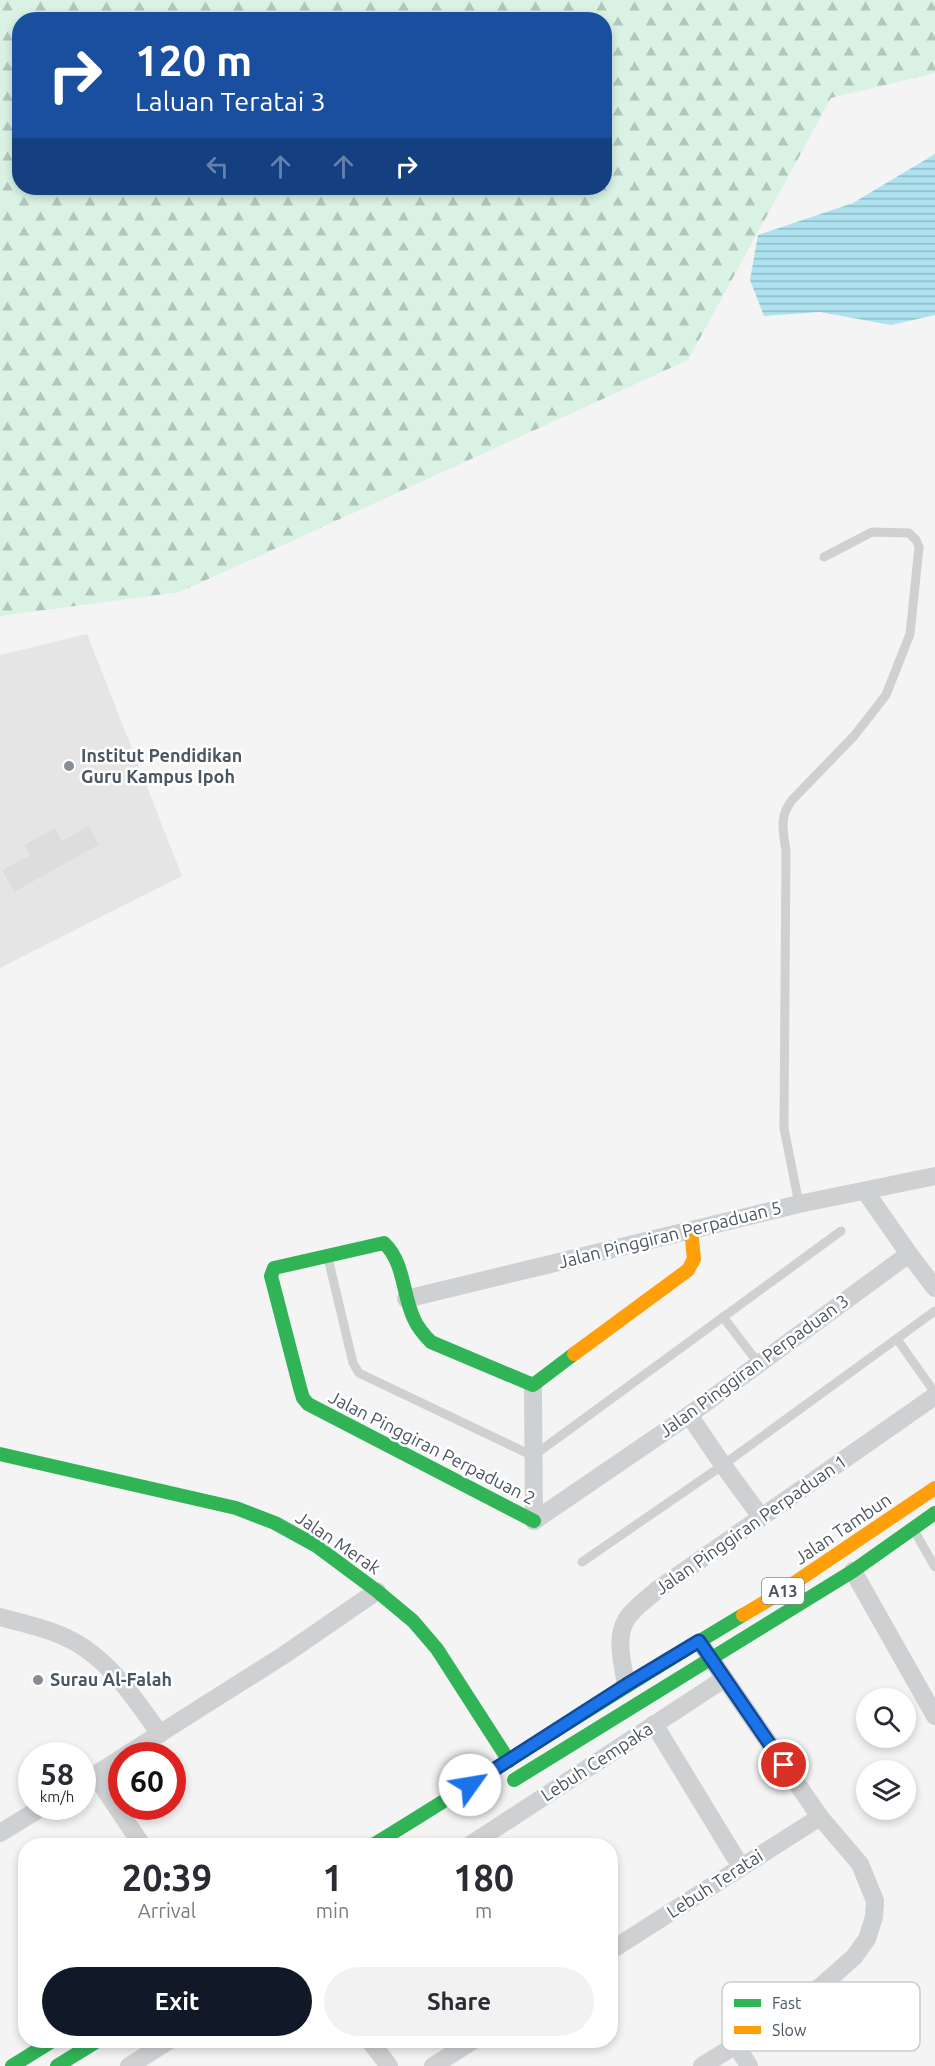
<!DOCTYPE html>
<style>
:root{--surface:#fff;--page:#f2f2f3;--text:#2b2b33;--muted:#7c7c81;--accent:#111827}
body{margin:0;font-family:Ubuntu,sans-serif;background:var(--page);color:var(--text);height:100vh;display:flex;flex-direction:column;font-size:22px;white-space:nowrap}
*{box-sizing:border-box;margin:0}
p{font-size:20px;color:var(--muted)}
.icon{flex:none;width:33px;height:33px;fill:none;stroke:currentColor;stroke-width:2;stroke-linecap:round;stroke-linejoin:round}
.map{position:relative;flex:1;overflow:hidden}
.panel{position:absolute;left:18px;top:1838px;width:600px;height:210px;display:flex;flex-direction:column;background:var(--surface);border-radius:24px;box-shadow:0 3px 9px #0003}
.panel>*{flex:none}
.guide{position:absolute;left:12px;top:12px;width:600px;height:183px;border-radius:24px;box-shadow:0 3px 9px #0003;background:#1a4fa0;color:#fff;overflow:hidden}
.buttons{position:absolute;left:856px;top:1688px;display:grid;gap:12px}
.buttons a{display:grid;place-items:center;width:60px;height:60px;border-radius:50%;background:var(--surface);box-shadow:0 3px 9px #0003;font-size:30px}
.speed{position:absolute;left:18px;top:1742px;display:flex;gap:12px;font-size:30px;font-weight:700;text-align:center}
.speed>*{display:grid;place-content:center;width:78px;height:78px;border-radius:50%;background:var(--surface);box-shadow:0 3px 9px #0003;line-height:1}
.speed small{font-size:15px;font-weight:400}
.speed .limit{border:9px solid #d22;background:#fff;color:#111}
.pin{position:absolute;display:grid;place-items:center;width:51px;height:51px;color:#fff;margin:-26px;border:3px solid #fff;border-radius:50%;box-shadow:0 2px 6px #0007}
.me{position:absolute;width:66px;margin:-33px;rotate:58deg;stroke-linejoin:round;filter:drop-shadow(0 0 4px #0008)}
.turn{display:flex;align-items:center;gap:21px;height:126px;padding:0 24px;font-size:27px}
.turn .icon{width:78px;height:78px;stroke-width:2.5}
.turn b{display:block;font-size:42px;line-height:51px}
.lanes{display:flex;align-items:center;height:57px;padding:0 24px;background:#0003;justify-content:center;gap:30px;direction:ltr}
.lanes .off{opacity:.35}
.eta{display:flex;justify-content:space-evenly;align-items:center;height:102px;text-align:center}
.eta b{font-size:36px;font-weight:600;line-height:42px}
.button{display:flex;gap:12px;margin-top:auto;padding:12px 24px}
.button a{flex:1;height:69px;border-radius:36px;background:var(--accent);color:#fff;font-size:24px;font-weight:600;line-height:69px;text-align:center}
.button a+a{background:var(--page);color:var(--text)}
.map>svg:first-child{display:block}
.education{fill:#e6e5e6}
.forest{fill:url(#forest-firs);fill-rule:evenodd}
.water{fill:url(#water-rules)}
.building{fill:#ddddde;stroke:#e5e6e7;stroke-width:1.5}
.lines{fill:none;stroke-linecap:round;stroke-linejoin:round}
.lane{stroke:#ced0d2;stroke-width:9}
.street{stroke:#ced0d2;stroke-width:18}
.fast{stroke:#30b455;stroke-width:14}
.slow{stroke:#ff9f0a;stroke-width:14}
.route-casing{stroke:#114b97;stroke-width:15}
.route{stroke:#1a73e8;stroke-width:10}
.poi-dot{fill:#868d94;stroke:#fff;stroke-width:2}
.labels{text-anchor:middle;stroke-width:5;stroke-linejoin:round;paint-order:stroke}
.shield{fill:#fff;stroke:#808990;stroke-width:1.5}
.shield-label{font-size:16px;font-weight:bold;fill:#4a5661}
.poi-label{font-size:18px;font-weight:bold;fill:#4a5661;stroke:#fff;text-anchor:start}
.street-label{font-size:18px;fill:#4a5661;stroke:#fff}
.key{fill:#fff;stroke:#c9ccd0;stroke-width:1.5}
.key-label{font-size:16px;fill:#4a5661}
</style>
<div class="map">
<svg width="935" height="2066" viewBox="0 0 935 2066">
<defs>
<pattern id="forest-firs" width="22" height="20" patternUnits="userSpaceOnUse" patternTransform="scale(1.5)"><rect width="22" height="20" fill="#d9f2e3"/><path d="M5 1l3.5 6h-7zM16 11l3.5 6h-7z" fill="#b2c7bb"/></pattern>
<pattern id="water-rules" width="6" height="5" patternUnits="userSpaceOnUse" patternTransform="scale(1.5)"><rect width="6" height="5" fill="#aee2f0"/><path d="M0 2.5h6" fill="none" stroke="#90bac6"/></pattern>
</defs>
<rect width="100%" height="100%" fill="#f4f4f4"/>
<path class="education" d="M87,634L182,876L0,968V655Z"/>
<path class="forest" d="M0,0H935V73L831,98L688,360L180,592L0,616ZM20,20H604V188H20Z"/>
<path class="water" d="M935,154V315L891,325L820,312L764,316L750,280L758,235L853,203Z"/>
<path class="building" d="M89,825L100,845L14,893L1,870L29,855L23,845L55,827L62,840Z"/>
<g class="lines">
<g class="lane">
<path d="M799,1204L784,1128L786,851C783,830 779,817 792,800L854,736L886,695L910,634L919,547L916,540L909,533L872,532L824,557"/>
<path d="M328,1258L353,1363L359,1373L533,1456L841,1231"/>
<path d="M723,1317L759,1364"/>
<path d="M897,1339L935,1393"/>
<path d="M915,1532L935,1567"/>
<path d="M582,1562L723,1465L935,1311"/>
</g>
<g class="street">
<path d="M909,1254L935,1288"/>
<path d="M406,1299L799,1204L935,1176"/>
<path d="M533,1385L534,1521"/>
<path d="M689,1415L723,1465L761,1517"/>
<path d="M534,1521L689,1415L909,1254L865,1191"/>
<path d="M853,1571L935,1716"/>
<path d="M0,1617C27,1624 59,1631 83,1647C116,1669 137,1702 160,1734"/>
<path d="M626,1685C623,1665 615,1639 626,1620C633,1608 647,1599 657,1590L935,1396"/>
<path d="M654,1724L741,1867"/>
<path d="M126,1755L284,1655L377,1591"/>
<path d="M95,1775L142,1845"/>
<path d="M82,1783L122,1758"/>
<path d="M0,1833L44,1806"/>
<path d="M470,1845L724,1679"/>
<path d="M610,1951L820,1817"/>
<path d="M369,2040L389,2066"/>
<path d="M736,2045L749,2066"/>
<path d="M129,2066L170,2040"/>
<path d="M433,2066L474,2040"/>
<path d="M702,2066L736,2045L820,1987L854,1957L867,1939L874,1917L875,1901L860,1864L820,1817L705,1650"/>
</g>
<g class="fast">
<path d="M0,1454L236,1508L275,1523L315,1545L377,1591L413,1621L437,1649L509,1761"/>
<path d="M534,1521L308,1404L303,1398L300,1388L271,1276L274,1268L384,1243C405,1263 402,1294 414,1319C418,1328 424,1335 431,1342L533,1385L574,1354"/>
<path d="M514,1780L853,1571L935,1513"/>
<path d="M373,1845C497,1769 619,1689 743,1615"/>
<path d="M12,2066L54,2040"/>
<path d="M57,2066L99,2040"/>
</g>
<g class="slow">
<path d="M574,1354L688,1270L694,1259L691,1230"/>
<path d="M743,1615L772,1598L935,1488"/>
</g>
</g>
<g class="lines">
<defs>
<path id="route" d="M470,1785L626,1685L699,1641L784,1765"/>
</defs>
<use href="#route" class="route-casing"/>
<use href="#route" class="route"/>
</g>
<g class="poi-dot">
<circle cx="69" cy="766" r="6"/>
<circle cx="38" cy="1680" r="6"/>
</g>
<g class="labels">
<rect class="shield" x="762" y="1578" width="42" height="26" rx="4.5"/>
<g class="shield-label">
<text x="783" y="1597">A13</text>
</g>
<g class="poi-label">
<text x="81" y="762">Institut Pendidikan<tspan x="81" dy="21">Guru Kampus Ipoh</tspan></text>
<text x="50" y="1686">Surau Al-Falah</text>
</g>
<g class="street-label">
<text transform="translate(670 1235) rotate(-14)" y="6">Jalan Pinggiran Perpaduan 5</text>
<text transform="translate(754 1366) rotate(-36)" y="6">Jalan Pinggiran Perpaduan 3</text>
<text transform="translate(432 1448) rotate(27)" y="6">Jalan Pinggiran Perpaduan 2</text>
<text transform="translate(751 1525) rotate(-35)" y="6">Jalan Pinggiran Perpaduan 1</text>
<text transform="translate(843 1529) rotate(-34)" y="6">Jalan Tambun</text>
<text transform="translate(338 1543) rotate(34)" y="6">Jalan Merak</text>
<text transform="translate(597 1762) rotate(-33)" y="6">Lebuh Cempaka</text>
<text transform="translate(715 1884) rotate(-33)" y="6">Lebuh Teratai</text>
</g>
</g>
<rect x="722" y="1982" width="198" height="69" rx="9" class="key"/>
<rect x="734" y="1999" width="27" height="8" fill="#30b455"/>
<rect x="734" y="2026" width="27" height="8" fill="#ff9f0a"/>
<g class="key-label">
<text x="772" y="2009">Fast</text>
<text x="772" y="2036">Slow</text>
</g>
</svg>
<div class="buttons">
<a><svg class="icon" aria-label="search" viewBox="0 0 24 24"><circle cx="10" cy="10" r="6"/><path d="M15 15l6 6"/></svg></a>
<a><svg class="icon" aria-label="layers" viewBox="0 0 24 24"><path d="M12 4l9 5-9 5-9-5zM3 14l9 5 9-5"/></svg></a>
</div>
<div class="speed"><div>58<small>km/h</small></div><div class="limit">60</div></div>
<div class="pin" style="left:784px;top:1765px;background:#d93025"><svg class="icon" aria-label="arrive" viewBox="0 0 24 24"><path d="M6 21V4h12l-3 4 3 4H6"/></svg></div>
<svg class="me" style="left:470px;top:1785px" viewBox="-20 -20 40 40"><circle r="19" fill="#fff"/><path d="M0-13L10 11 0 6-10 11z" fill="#1a73e8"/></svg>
<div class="guide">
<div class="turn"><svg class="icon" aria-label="right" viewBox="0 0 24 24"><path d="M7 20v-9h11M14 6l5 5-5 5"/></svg><div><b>120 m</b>Laluan Teratai 3</div></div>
<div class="lanes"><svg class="icon off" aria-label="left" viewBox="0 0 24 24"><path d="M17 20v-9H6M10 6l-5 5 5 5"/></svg><svg class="icon off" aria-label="ahead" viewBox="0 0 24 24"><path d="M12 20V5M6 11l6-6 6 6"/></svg><svg class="icon off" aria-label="ahead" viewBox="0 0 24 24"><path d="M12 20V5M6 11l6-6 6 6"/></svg><svg class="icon" aria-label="right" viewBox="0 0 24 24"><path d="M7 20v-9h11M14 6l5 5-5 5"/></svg></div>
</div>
<section class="panel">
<div class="eta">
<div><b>20:39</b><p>Arrival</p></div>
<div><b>1</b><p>min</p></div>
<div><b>180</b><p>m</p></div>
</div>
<div class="button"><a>Exit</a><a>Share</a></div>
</section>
</div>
